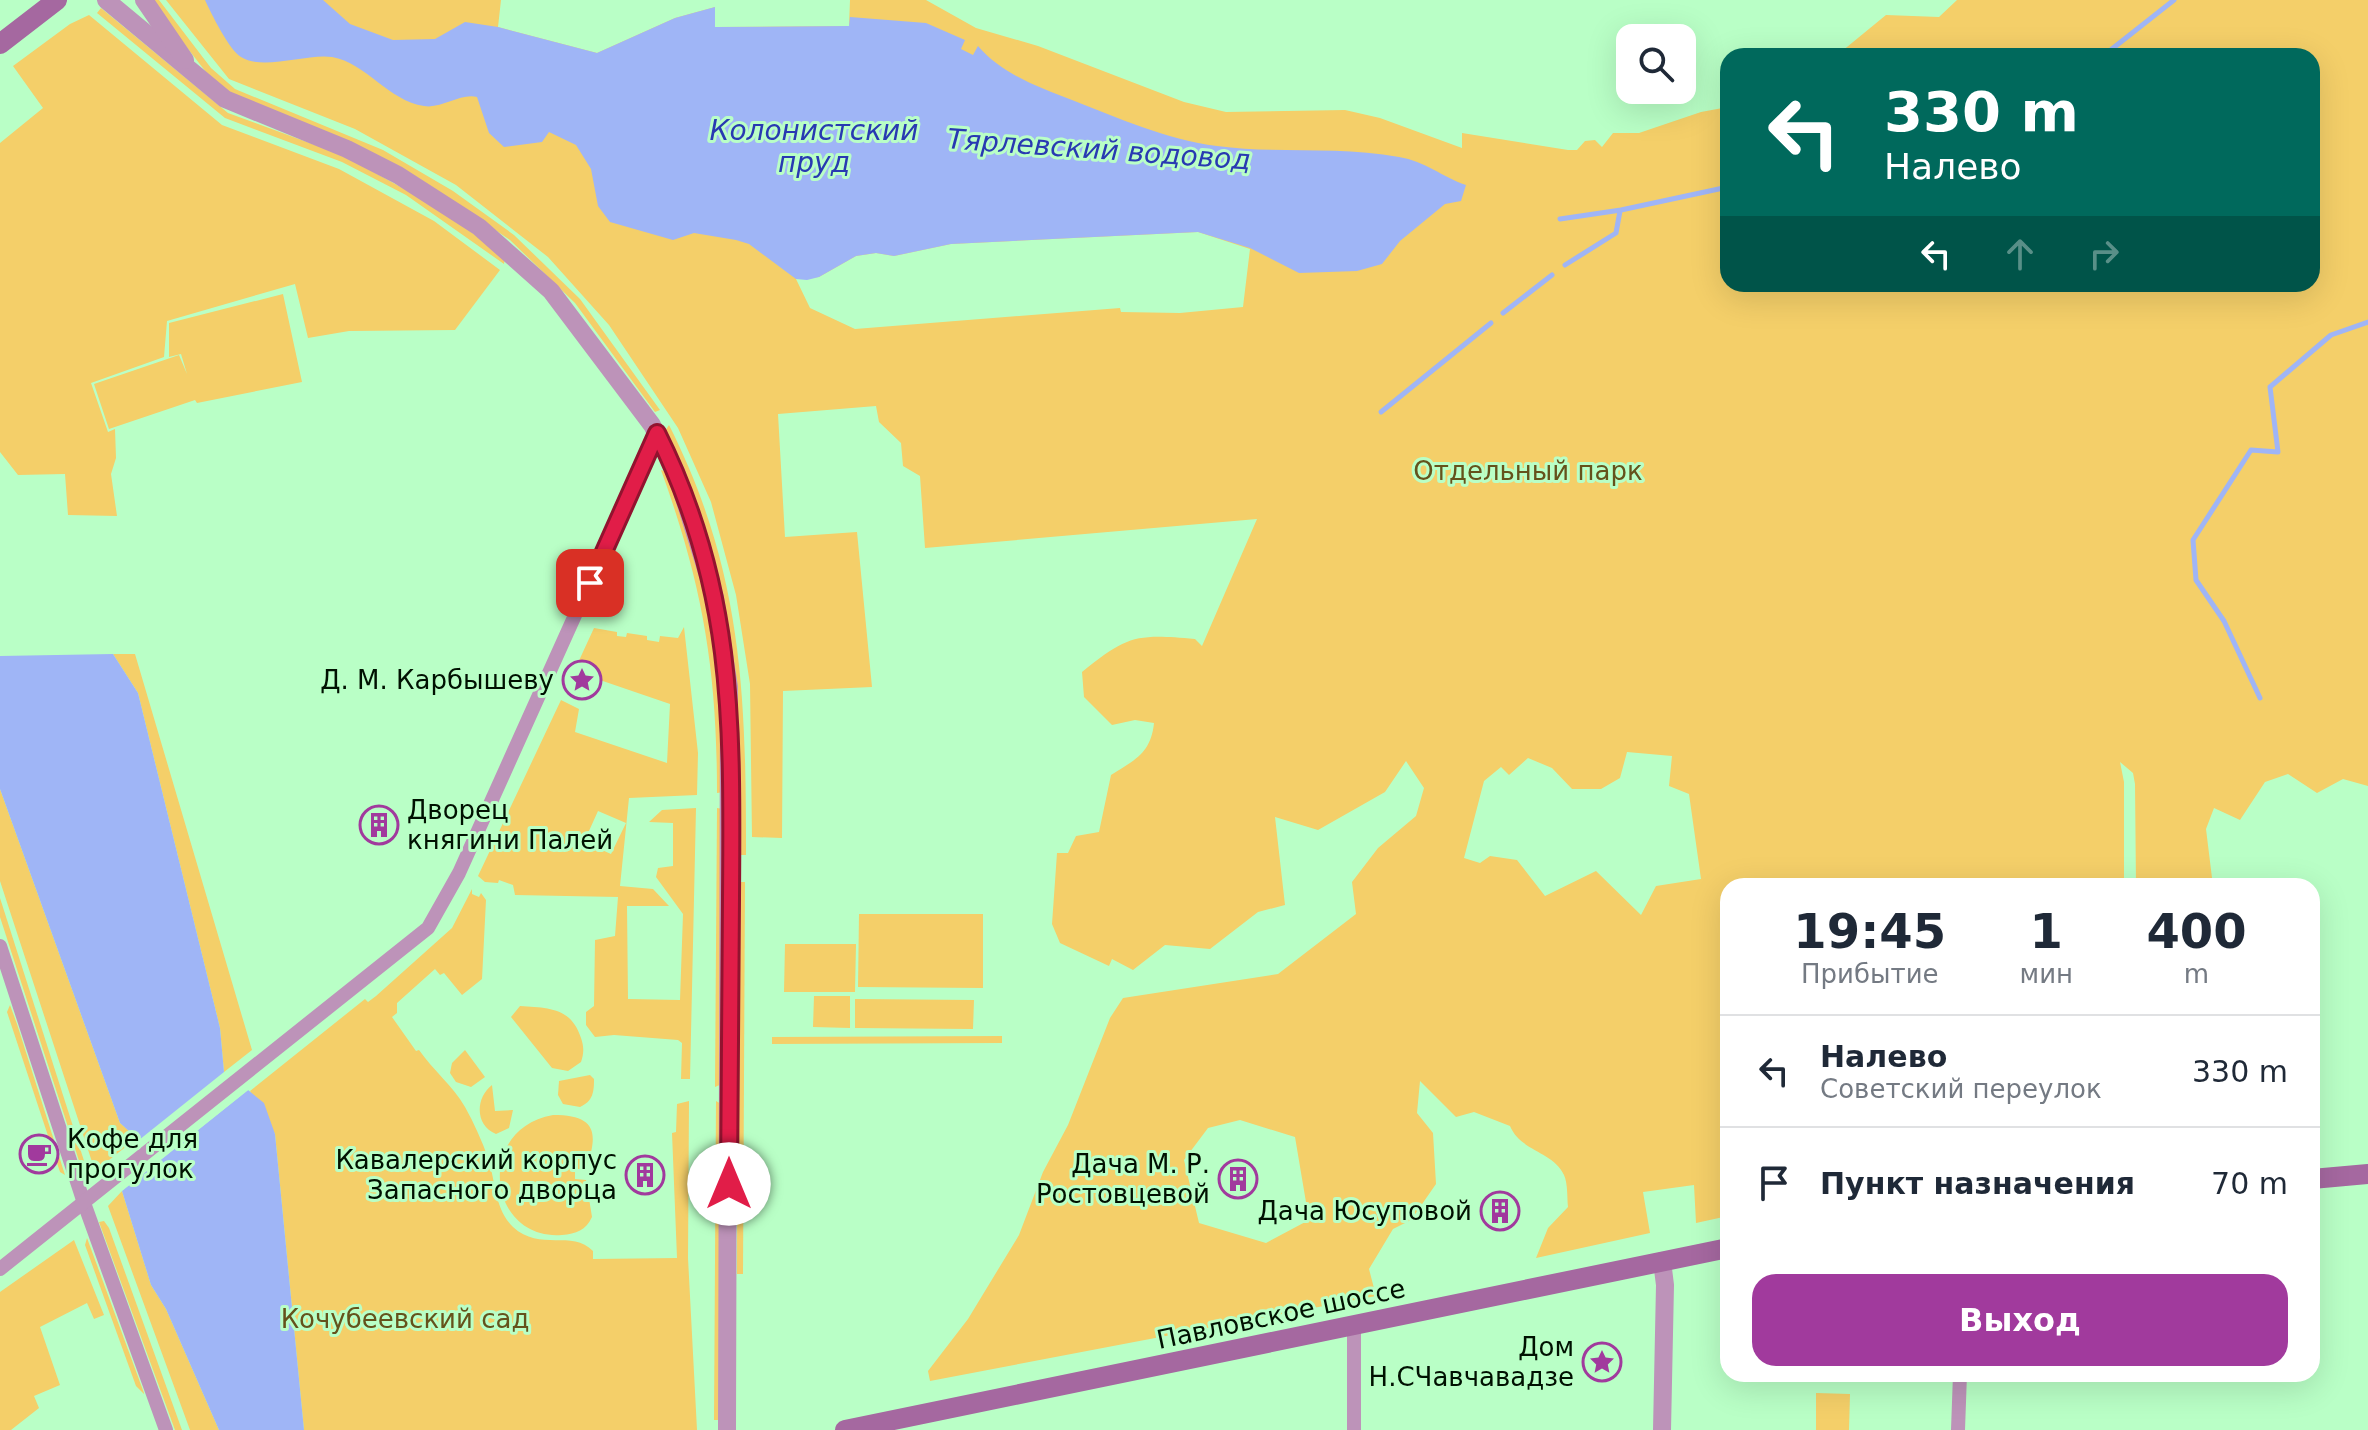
<!DOCTYPE html>
<html lang="ru">
<meta charset="utf-8">
<style>
:root{--surface:#fff;--page:#f6f6f7;--text:#1f2937;--muted:#747a83;--line:#e0e1e3;--accent:#a13a9d}
body{margin:0;font-family:"DejaVu Sans",sans-serif;background:var(--page);color:var(--text);height:100vh;display:flex;flex-direction:column;font-size:30px;white-space:nowrap}
*{box-sizing:border-box;margin:0}
p{font-size:26px;color:var(--muted)}
.icon{flex:none;width:44px;height:44px;fill:none;stroke:currentColor;stroke-width:2;stroke-linecap:round;stroke-linejoin:round}
.map{position:relative;flex:1;overflow:hidden}
.details{position:absolute;left:1720px;top:878px;width:600px;height:504px;display:flex;flex-direction:column;background:var(--surface);border-radius:24px;box-shadow:0 8px 32px #0002}
.details>*{flex:none}
.banner{position:absolute;left:1720px;top:48px;width:600px;height:244px;border-radius:24px;box-shadow:0 8px 32px #0002;background:#00695c;color:#fff;overflow:hidden}
.fabs{position:absolute;left:1616px;top:24px;display:grid;gap:16px}
.fabs a{display:grid;place-items:center;width:80px;height:80px;border-radius:16px;background:var(--surface);box-shadow:0 8px 32px #0002;font-size:40px}
.pin{position:absolute;display:grid;place-items:center;width:68px;height:68px;color:#fff;margin:-34px;border-radius:16px;box-shadow:0 4px 12px #0006}
.me{position:absolute;width:88px;margin:-44px;rotate:0deg;stroke-linejoin:round;filter:drop-shadow(0 0 6px #0008)}
.turn{display:flex;align-items:center;gap:28px;height:168px;padding:0 32px;font-size:36px}
.turn .icon{width:104px;height:104px;stroke-width:2.5}
.turn b{display:block;font-size:56px;line-height:68px}
.lanes{display:flex;align-items:center;height:76px;padding:0 32px;background:#0003;justify-content:center;gap:40px;direction:ltr}
.lanes .off{opacity:.35}
.eta{display:flex;justify-content:space-evenly;align-items:center;height:136px;text-align:center}
.eta b{font-size:48px;font-weight:800;line-height:56px}
.primary-button{display:flex;gap:16px;margin-top:auto;padding:16px 32px}
.primary-button a{flex:1;height:92px;border-radius:24px;background:var(--accent);color:#fff;font-size:32px;font-weight:800;line-height:92px;text-align:center}
ul{padding:0;list-style:none}
li{display:flex;align-items:center;gap:24px;height:112px;padding:0 32px;border-top:2px solid var(--line)}
li div{flex:1}
li b{display:block;font-size:30px}
li em{font-style:normal}
.map>svg:first-child{display:block}
.green{fill:#f4cf69;fill-rule:evenodd}
.water{fill:#9fb5f6}
.pier{fill:#b9ffc6}
.lines{fill:none;stroke-linecap:round;stroke-linejoin:round}
.stream{stroke:#9fb5f6;stroke-width:5}
.minor{stroke:#bd93b9;stroke-width:14}
.tertiary{stroke:#bd93b9;stroke-width:18}
.secondary{stroke:#a568a0;stroke-width:20}
.route-casing{stroke:#92132f;stroke-width:20}
.route{stroke:#e11d48;stroke-width:14}
.labels{text-anchor:middle;stroke-width:6;stroke-linejoin:round;paint-order:stroke}
.park-label{font-size:26px;fill:#65521b;stroke:#b9ffc6}
.poi-label{font-size:26px;fill:#001101;stroke:#b9ffc6;text-anchor:end}
.street-label{font-size:26px;fill:#001101;stroke:#b9ffc6}
.water-label{font-size:28px;font-style:italic;fill:#2839b2;stroke:#b9ffc6}
</style>
<div class="map">
<svg width="2368" height="1430" viewBox="0 0 2368 1430">
<rect width="100%" height="100%" fill="#b9ffc6"/>
<g class="green">
<path d="M150,0H159L211,68L235,89L383,150L453,191L514,235L580,299L660,410L655,412L575,303L510,240L417,177L232,95L206,72Z"/>
<path d="M166,0H501L498,27L597,53L675,18L715,7V27L849,26L850,0H926L976,28L1038,46L1184,102L1226,112L1345,110L1380,118L1462,148V133L1568,150H1577L1585,141L1595,140L1602,147L1613,133H1639L1701,112L1728,107V284H2312V56H1836L1886,15L1939,17L1957,0H2368V786L2343,779L2317,793L2288,774L2265,782L2240,820L2214,808L2206,829L2213,886H2136L2135,784L2133,773L2120,762L2124,782V886H1728V1216L1696,1223L1694,1185L1643,1192L1650,1233L1536,1258L1548,1228L1568,1207C1567,1198 1568,1184 1564,1175C1553,1151 1521,1152 1510,1126L1474,1112L1456,1117L1420,1081L1417,1113L1433,1133L1436,1184L1411,1220L1393,1229L1369,1269L1376,1296L930,1381L928,1371L968,1319L1019,1235L1043,1172L1068,1125L1110,1018L1123,998L1278,974L1356,914L1352,882L1378,848L1416,816L1424,788L1406,761L1385,792L1318,830L1275,817L1285,905L1258,912L1210,949L1165,945L1133,970L1112,959L1109,966L1060,943L1052,924L1057,853H1068L1076,836L1099,832L1111,775C1135,760 1151,753 1154,723L1135,720L1112,725L1084,697L1082,672C1128,635 1136,634 1195,639L1202,646L1257,519L925,548L920,476L903,466L901,443L879,422L876,406L778,414L785,537L857,532L872,687L783,691L782,838L752,837L750,684L736,595L711,502L678,428L609,325L548,257L456,185L355,129L229,79ZM1198,232L1250,249L1243,307L1180,313L1121,312L1120,308L855,329L810,308L796,279L819,277L856,256L876,253L894,256L951,244ZM1627,752L1672,756L1669,786L1689,794L1701,879L1656,886L1641,915L1596,871L1545,896L1517,860L1490,856L1480,863L1464,858L1484,781L1501,767L1509,775L1528,758L1552,768L1572,789H1601L1620,778ZM1240,1120L1295,1137L1309,1220L1266,1243L1199,1223L1184,1160L1208,1128Z"/>
<path d="M101,8L228,113L345,156L440,209L505,257L504,264L406,195L342,162L225,118L97,13Z"/>
<path d="M89,15L222,125L339,169L434,221L500,270L455,330L349,331L308,338L295,284L167,321L164,357L91,383L108,432L115,429L116,458L111,474L117,516L68,515L65,474L18,475L0,452V143L43,108L13,66L70,24Z"/>
<path d="M283,294L302,382L197,403L195,400L109,429L94,384L179,355L187,374L181,354L169,357V323Z"/>
<path d="M669,425C743,572 746,695 746,855H739C740,696 737,578 665,431Z"/>
<path d="M661,470L667,472L707,598L721,686L724,792L717,793C717,670 703,586 661,470Z"/>
<path d="M684,627L698,753L697,795L629,798L620,886L653,889L669,906H627L628,999L680,1000L683,914L656,877L658,868L673,866V823L649,822L662,810L696,808L690,1079H681L682,1043L678,1040L614,1035L595,1037L586,1025V1012L594,1006L595,940L615,936L618,897L515,895L513,885L499,880L498,883L485,882L478,876L561,700L579,709L575,732L667,763L670,704L594,678L583,695L565,691L594,628L617,632V636L626,637L627,633L647,636V640L659,642L660,636L678,638ZM598,811L626,823L611,854L584,842Z"/>
<path d="M113,654H135L252,1050L224,1072L220,1028L138,693Z"/>
<path d="M0,789L120,1123L137,1138L95,1171L0,881Z"/>
<path d="M717,808L723,809L722,1084L715,1087Z"/>
<path d="M738,882H745L743,1274H737Z"/>
<path d="M472,889V894L479,897L481,893L486,900L482,979L462,995L444,973L440,975L435,969L397,1003V1013L392,1017L416,1051L419,1050C433,1070 453,1086 465,1107C474,1123 482,1141 488,1158C496,1182 494,1208 513,1227C540,1252 572,1229 593,1251V1259L677,1258L672,1133L676,1132L677,1104L689,1101L688,1258L697,1430H304L275,1134L250,1091L365,999L368,1002L376,996L452,928Z"/>
<path d="M0,898L86,1167L82,1170L0,917Z"/>
<path d="M859,914H983V988L858,987Z"/>
<path d="M785,944H856L855,992H784Z"/>
<path d="M814,996H850V1028L813,1027Z"/>
<path d="M855,999L974,1000L973,1029L855,1028Z"/>
<path d="M10,1005L17,1024L65,1175L60,1172L7,1012Z"/>
<path d="M520,1006C548,1008 571,1007 581,1038C584,1047 584,1053 581,1062L568,1071L552,1068L511,1017Z"/>
<path d="M1002,1036V1043L772,1044V1037Z"/>
<path d="M465,1050L485,1077L471,1087L456,1082L450,1073L452,1063Z"/>
<path d="M590,1075L594,1079C594,1092 593,1101 580,1107L563,1104L558,1095L559,1081Z"/>
<path d="M492,1085L495,1111L513,1110L509,1128L496,1134C475,1126 475,1098 492,1085Z"/>
<path d="M716,1101L721,1104L719,1420H714Z"/>
<path d="M553,1115C596,1115 599,1132 586,1169H575V1179L586,1180L592,1217C586,1230 576,1234 562,1235C488,1241 474,1129 553,1115Z"/>
<path d="M122,1191L151,1285L166,1309L219,1430H190L108,1206Z"/>
<path d="M104,1221L109,1228L182,1430H175L99,1222Z"/>
<path d="M87,1238L144,1393V1394L136,1386L85,1245Z"/>
<path d="M74,1240L104,1315L94,1319L87,1303L40,1327L60,1385L34,1396L39,1408L11,1430H0V1292Z"/>
<path d="M1816,1393L1850,1394L1849,1430H1816Z"/>
</g>
<g class="water">
<path d="M205,0H323L350,24L393,40L435,39L465,22L498,27L597,53L675,18L715,7V27L849,26L850,17L926,23L965,40L961,49L973,55L978,46C1002,74 1038,87 1072,100C1119,118 1167,140 1217,146C1277,154 1339,146 1399,157C1425,161 1442,177 1466,185L1461,201L1445,204L1400,241L1382,264L1357,271L1299,273L1250,248L1198,232L951,244L894,256L876,253L856,256L819,277L807,280L796,279L749,244L736,240L694,233L673,240L610,222L598,206L591,169L576,145L549,132L542,142L504,147L489,133L477,97C460,93 442,109 424,106C389,101 366,63 332,57C308,53 263,71 241,57C229,50 211,13 205,0Z"/>
<path d="M113,654L138,693L220,1028L224,1072L139,1140L120,1123L0,789V656Z"/>
<path d="M248,1090L264,1103L275,1134L304,1430H219L166,1309L151,1285L122,1191Z"/>
</g>
<path class="pier" d="M246,1087H252L119,1193L120,1187Z"/>
<g class="lines">
<g class="stream">
<path d="M2103,56L2174,0"/>
<path d="M1560,219L1621,210L1728,187"/>
<path d="M1565,265L1616,233L1620,211"/>
<path d="M1503,313L1552,275"/>
<path d="M1381,412L1491,323"/>
<path d="M2260,698L2224,621L2196,580L2193,540L2251,450L2278,452L2270,387L2331,335L2368,322"/>
</g>
<g class="minor">
<path d="M0,946L84,1203L166,1430"/>
<path d="M0,1269L428,928L459,873L657,433"/>
<path d="M1354,1325V1430"/>
<path d="M1958,1430L1960,1374"/>
</g>
<g class="tertiary">
<path d="M106,0L225,99L347,149L398,175L479,227L551,291L652,425L676,472L715,598L729,687L727,1430"/>
<path d="M144,0L185,60"/>
<path d="M1662,1261L1665,1285L1662,1430"/>
</g>
<g class="secondary">
<path d="M0,44L57,0"/>
<path d="M2312,1179L2368,1174"/>
<path d="M845,1430L1728,1248"/>
</g>
</g>
<g class="lines">
<defs>
<path id="route" d="M590,583L657,433C736,591 732,728 731,899C730,994 730,1089 729,1184"/>
</defs>
<use href="#route" class="route-casing"/>
<use href="#route" class="route"/>
</g>
<defs>
<symbol id="sight-ring" viewBox="-11 -11 22 22"><circle r="9.5" fill="#b9ffc6" stroke="#a13a9d" stroke-width="1.5"/><path d="M0-6L1.8-2.2L6-1.7L2.9 1.2L3.7 5.4L0 3.3L-3.7 5.4L-2.9 1.2L-6-1.7L-1.8-2.2Z" fill="#a13a9d"/></symbol>
<symbol id="building-ring" viewBox="-11 -11 22 22"><circle r="9.5" fill="#b9ffc6" stroke="#a13a9d" stroke-width="1.5"/><path d="M-4-6H4V6H1V3H-1V6H-4ZM-2.5-4.3h1.7v1.8h-1.7ZM.8-4.3h1.7v1.8H.8ZM-2.5-1h1.7V.8h-1.7ZM.8-1h1.7V.8H.8Z" fill="#a13a9d"/></symbol>
<symbol id="cafe-ring" viewBox="-11 -11 22 22"><circle r="9.5" fill="#b9ffc6" stroke="#a13a9d" stroke-width="1.5"/><path d="M-5.5-4.5H6V0H3Q3 3.5 0 3.5H-2.5Q-5.5 3.5-5.5 0ZM3-3.2v2h1.7v-2ZM-6 4.5H4V6H-6Z" fill="#a13a9d"/></symbol>
</defs>
<g fill-rule="evenodd">
<use href="#sight-ring" x="560" y="658" width="44" height="44"/>
<use href="#building-ring" x="357" y="803" width="44" height="44"/>
<use href="#cafe-ring" x="17" y="1132" width="44" height="44"/>
<use href="#building-ring" x="623" y="1153" width="44" height="44"/>
<use href="#building-ring" x="1216" y="1157" width="44" height="44"/>
<use href="#building-ring" x="1478" y="1189" width="44" height="44"/>
<use href="#sight-ring" x="1580" y="1340" width="44" height="44"/>
</g>
<g class="labels">
<g class="park-label">
<text x="1528" y="480">Отдельный парк</text>
<text x="405" y="1328">Кочубеевский сад</text>
</g>
<g class="poi-label">
<text x="554" y="689">Д. М. Карбышеву</text>
<text x="407" y="819" text-anchor="start">Дворец<tspan x="407" dy="30">княгини Палей</tspan></text>
<text x="67" y="1148" text-anchor="start">Кофе для<tspan x="67" dy="30">прогулок</tspan></text>
<text x="617" y="1169">Кавалерский корпус<tspan x="617" dy="30">Запасного дворца</tspan></text>
<text x="1210" y="1173">Дача М. Р.<tspan x="1210" dy="30">Ростовцевой</tspan></text>
<text x="1472" y="1220">Дача Юсуповой</text>
<text x="1574" y="1356">Дом<tspan x="1574" dy="30">Н.СЧавчавадзе</tspan></text>
</g>
<g class="street-label">
<text transform="translate(1281 1314) rotate(-12)" y="9">Павловское шоссе</text>
</g>
<g class="water-label">
<text x="814" y="140">Колонистский<tspan x="814" dy="32">пруд</tspan></text>
<text transform="translate(1099 149) rotate(4)" y="10">Тярлевский водовод</text>
</g>
</g>
</svg>
<div class="fabs">
<a><svg class="icon" aria-label="search" viewBox="0 0 24 24"><circle cx="10" cy="10" r="6"/><path d="M15 15l6 6"/></svg></a>
</div>
<div class="pin" style="left:590px;top:583px;background:#d93025"><svg class="icon" aria-label="arrive" viewBox="0 0 24 24"><path d="M6 21V4h12l-3 4 3 4H6"/></svg></div>
<svg class="me" style="left:729px;top:1184px" viewBox="-20 -20 40 40"><circle r="19" fill="#fff"/><path d="M0-13L10 11 0 6-10 11z" fill="#e11d48"/></svg>
<div class="banner">
<div class="turn"><svg class="icon" aria-label="left" viewBox="0 0 24 24"><path d="M17 20v-9H6M10 6l-5 5 5 5"/></svg><div><b>330 m</b>Налево</div></div>
<div class="lanes"><svg class="icon" aria-label="left" viewBox="0 0 24 24"><path d="M17 20v-9H6M10 6l-5 5 5 5"/></svg><svg class="icon off" aria-label="ahead" viewBox="0 0 24 24"><path d="M12 20V5M6 11l6-6 6 6"/></svg><svg class="icon off" aria-label="right" viewBox="0 0 24 24"><path d="M7 20v-9h11M14 6l5 5-5 5"/></svg></div>
</div>
<section class="details">
<div class="eta">
<div><b>19:45</b><p>Прибытие</p></div>
<div><b>1</b><p>мин</p></div>
<div><b>400</b><p>m</p></div>
</div>
<ul>
<li><svg class="icon" aria-label="left" viewBox="0 0 24 24"><path d="M17 20v-9H6M10 6l-5 5 5 5"/></svg><div><b>Налево</b><p>Советский переулок</p></div><em>330 m</em></li>
<li><svg class="icon" aria-label="arrive" viewBox="0 0 24 24"><path d="M6 21V4h12l-3 4 3 4H6"/></svg><div><b>Пункт назначения</b></div><em>70 m</em></li>
</ul>
<div class="primary-button"><a>Выход</a></div>
</section>
</div>
